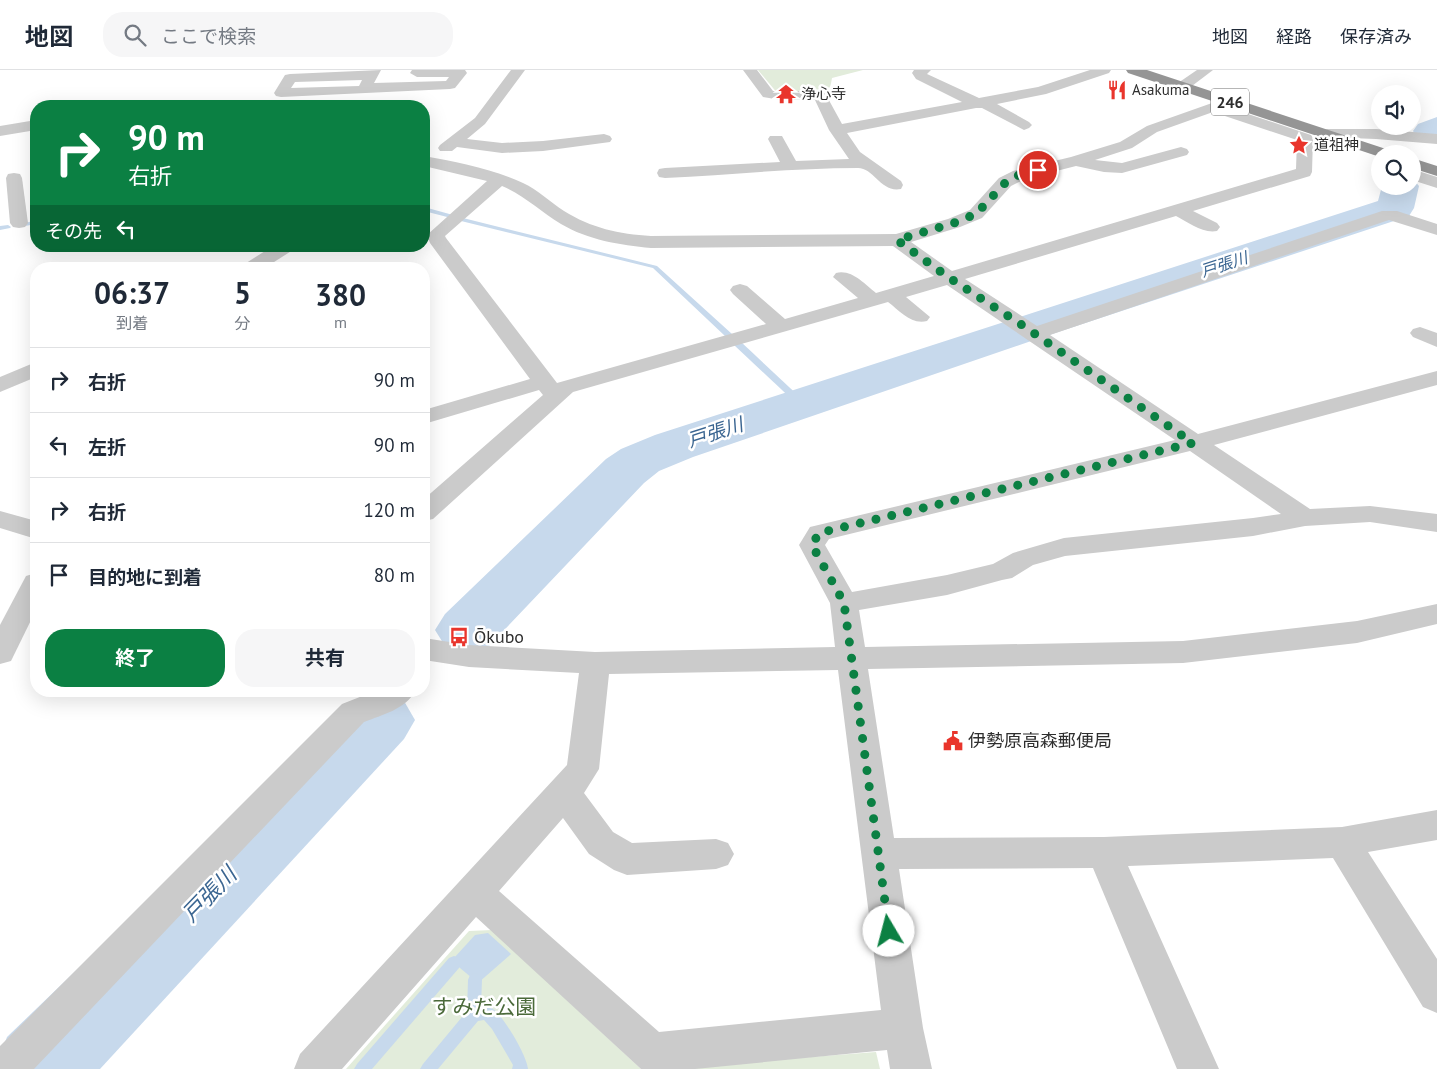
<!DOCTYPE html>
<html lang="ja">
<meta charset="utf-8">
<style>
:root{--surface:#fff;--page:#f6f6f7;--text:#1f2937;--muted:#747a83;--line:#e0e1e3;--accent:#0b8043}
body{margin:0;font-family:"PT Sans","Noto Sans JP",sans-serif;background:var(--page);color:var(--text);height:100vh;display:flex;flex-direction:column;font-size:19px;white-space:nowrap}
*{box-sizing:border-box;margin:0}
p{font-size:16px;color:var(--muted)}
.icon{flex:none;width:28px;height:28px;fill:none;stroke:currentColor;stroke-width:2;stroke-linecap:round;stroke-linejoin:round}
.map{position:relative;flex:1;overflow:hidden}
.side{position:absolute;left:30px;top:192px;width:400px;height:435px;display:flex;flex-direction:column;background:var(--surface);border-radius:20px;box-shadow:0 5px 20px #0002}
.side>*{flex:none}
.top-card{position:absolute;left:30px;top:30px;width:400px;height:152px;border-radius:20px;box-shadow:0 5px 20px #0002;background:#0b8043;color:#fff;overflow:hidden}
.tools{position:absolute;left:1371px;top:15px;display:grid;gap:10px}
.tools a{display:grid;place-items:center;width:50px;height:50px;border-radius:50%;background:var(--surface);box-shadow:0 5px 20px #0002;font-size:25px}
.pin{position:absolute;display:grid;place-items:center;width:42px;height:42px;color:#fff;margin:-21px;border:2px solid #fff;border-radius:50%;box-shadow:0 1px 5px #0007}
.me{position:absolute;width:55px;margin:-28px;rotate:352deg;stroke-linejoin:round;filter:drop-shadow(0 0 4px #0008)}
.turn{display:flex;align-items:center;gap:18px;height:105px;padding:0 15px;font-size:22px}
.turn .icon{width:65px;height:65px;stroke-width:2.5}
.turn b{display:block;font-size:35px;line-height:42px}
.then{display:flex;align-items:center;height:48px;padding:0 15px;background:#0003;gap:10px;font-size:19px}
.eta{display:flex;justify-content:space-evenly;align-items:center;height:85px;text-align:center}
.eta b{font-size:30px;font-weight:700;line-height:35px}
.primary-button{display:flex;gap:10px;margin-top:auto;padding:10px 15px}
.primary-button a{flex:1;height:58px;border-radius:20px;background:var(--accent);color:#fff;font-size:20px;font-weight:700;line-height:58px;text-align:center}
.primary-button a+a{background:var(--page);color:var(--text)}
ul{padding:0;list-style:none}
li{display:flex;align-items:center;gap:15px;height:65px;padding:0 15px;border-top:1px solid var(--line)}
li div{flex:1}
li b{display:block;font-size:19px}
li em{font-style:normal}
header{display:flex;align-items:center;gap:30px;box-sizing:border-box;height:70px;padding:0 25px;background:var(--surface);border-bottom:1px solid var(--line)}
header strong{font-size:24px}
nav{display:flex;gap:28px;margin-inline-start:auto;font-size:18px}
.search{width:350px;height:45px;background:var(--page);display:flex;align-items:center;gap:12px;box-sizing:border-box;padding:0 18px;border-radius:20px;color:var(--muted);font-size:19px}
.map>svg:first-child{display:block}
.green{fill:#e2ecdb}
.water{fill:#c7d9ec}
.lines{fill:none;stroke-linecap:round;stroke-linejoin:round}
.stream{fill:#c7d9ec;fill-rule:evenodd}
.river{fill:#c7d9ec;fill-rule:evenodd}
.minor{fill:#cbcbcb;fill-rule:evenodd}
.highway{fill:#959595;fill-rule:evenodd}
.route{stroke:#0b8043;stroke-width:9;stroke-dasharray:0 16.2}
.labels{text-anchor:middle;stroke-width:5;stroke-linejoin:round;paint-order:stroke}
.far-poi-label{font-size:15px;fill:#2e2e2e;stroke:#fff;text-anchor:start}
.shield{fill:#fff;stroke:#6d6d6d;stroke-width:1}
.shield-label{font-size:16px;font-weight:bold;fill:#2e2e2e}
.far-water-label{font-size:16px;font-style:italic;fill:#3a6591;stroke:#fff}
.poi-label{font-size:18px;fill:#2e2e2e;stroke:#fff;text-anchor:start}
.water-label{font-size:19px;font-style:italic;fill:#3a6591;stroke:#fff}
.near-park-label{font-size:21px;fill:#4b6a3a;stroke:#fff}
.near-water-label{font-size:22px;font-style:italic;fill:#3a6591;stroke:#fff}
</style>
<header>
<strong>地図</strong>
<div class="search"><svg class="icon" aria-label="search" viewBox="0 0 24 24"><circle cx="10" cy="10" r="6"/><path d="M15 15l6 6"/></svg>ここで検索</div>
<nav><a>地図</a><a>経路</a><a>保存済み</a></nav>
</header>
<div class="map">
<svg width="1437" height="999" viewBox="0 0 1437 999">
<rect width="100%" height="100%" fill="#fff"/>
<g class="green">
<path d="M758,0H863L832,8C831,13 831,19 825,21C816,26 788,26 778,24Z"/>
<path d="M492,860L641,999H346L469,861Z"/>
<path d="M876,982L880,999H653Z"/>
</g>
<path class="water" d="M488,863L511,884L478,913L454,893V888L475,865Z"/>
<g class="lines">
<g class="stream">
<path d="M424,137L453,145L454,146L451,148L424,141Z"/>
<path d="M463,148L657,196L732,264L728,266H725L653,198L461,151L460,150Z"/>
<path d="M36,150V154L25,156L22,154Z"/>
<path d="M8,155L11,157L10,158L0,160V156Z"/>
<path d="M734,271H740L804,331V335H798L734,275Z"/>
<path d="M454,886L459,888L461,893L459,898L372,999H354L357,994L449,888Z"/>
<path d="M475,903L480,905L482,910L481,936C486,936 489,936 493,939C504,947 527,986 528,999H512L513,995L492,959L484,950L478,951L438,999H420L423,994L467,941L468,910L470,905Z"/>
</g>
<g class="river">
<path d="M1437,47V69L1430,71L1418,68L1413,61L1418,54Z"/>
<path d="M1412,108L1419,116L1414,138L1409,146L1037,269L693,387L659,401L644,413L489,576L467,583L445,576L435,560L445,544L606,389L621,379L655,365L1378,131L1382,116H1412Z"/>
<path d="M380,623L404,631L415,650L404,669L100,999H0V985L7,967L356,631Z"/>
</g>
<g class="minor">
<path d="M381,0L374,13L446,11L449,7H417L410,3L412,0H465L467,3L455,18L450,19L281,27L276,26L274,23L285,5L290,4ZM362,10L359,16L291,18L295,12Z"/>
<path d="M511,0H525L485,54L467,69L502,73L543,71L604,64L610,66L612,69L610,72L543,81L502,83L457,77L452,81H440L438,78L440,75L475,48Z"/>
<path d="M743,0H757L773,21H813L825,23L842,54L962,32L916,9L912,3L914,0H931L927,4L979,28L1038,17L1090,0H1111L1109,3L1046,24L997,34L1029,52L1032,55L1029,58L1024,60L982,38H976L847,63L860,82L901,111L903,115L901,119C881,123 874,98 858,98C794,98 729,105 665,108L659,107L657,103L659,99L665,98L780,92L768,69L770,66H782L796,91L849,89L829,60L815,30H781L763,27Z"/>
<path d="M1197,0H1213L1188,19H1178L1176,16L1178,13Z"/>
<path d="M1229,27L1234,28L1236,31L1234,34L1227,37L1311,65L1313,68L1312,102L1310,106L1193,141L1217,153L1220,157L1217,161C1203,164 1188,152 1176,146L965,209L1037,256L1382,141H1397L1437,154V165L1389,150L1050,265L1198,364L1437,301V315L1214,375L1310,439L1370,436L1437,444V462L1370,452L1305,456L1253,466L1065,486L1033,495L1012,508L1002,510L947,525L859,540L865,577L1183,571L1357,551L1437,534V554L1357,573L1183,593L868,599L894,768L1104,767L1342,757L1437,740V770L1368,782L1437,889V943L1423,937L1333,788L1128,796L1219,999H1177L1093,798L899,799L923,958L932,999H890L887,980L695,999H641L476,847L342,999H294L300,984L567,695L579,603L469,597L424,590V568L469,575L595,582L835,577L830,533L799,475L810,457L1175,370L947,215L906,227L930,247L927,251C911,255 900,241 888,232L573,322L433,449L424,451V429L543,325L539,320L424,354V340L530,309L430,173L427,165L487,111L424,96V86C457,92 493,99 523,113C538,120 550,132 564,141C591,158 619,164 651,166L896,164L948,149L970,140L999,108L1013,101L1071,87L1120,72L1147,56ZM1213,42L1297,70L1296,99L952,201L911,172L960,157L982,148L1011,116L1025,109L1076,96L1104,102L1122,103L1187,85L1189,82L1187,79L1181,77L1122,93L1095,90L1132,78L1157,62ZM502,116C524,125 541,142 561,154C588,170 620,175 651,178L893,176L934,206L876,223C864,214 852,199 836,203L833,207L858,228L785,249L747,216L740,214L733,216L730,220L733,224L766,254L557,313L446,168L445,166ZM1190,381L1281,444L1253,448L1064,468L1013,483L993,494L947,505L852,522L825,475L829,469ZM838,600L881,940L659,962L499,821L563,748L589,784L614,800L627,805L716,799L728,795L734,784L728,773L716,769L632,773L613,762L584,723L599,699L609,604Z"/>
<path d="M36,50V60L0,66V56Z"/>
<path d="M1327,59H1376L1437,64V74L1376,69L1322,67L1319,64L1322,61Z"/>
<path d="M1412,99L1437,107V118L1412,110Z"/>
<path d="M14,103L20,104L22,108L28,153L25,157L19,158L13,157L10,153L6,108L8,104Z"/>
<path d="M273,176H295L293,180L263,199H241L243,195Z"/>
<path d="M1420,257L1437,263V277L1413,267L1410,263L1413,259Z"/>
<path d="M36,292V307L0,322V307Z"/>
<path d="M0,441L36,451V469L0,458Z"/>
<path d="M36,503V540L11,591L0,594V555L26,506Z"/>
<path d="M375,621H415C406,639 382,645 364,652L34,999H0V976L342,634Z"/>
</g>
<g class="highway">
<path d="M1126,0H1147L1392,81L1394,84H1380V87L1128,3Z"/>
<path d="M1412,88L1437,96V106L1412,98Z"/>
</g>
</g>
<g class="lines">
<path class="route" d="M889,861L844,533L812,475L819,463L1193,373L1022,255L948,207L897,170L954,153L976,144L1006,112L1019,105L1038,100"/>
</g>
<defs>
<symbol id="restaurant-bare" viewBox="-9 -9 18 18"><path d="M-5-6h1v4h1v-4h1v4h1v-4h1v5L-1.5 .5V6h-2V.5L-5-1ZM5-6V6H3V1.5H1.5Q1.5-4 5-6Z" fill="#e9352c" stroke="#fff" stroke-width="2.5" paint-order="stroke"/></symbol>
<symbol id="temple-bare" viewBox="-9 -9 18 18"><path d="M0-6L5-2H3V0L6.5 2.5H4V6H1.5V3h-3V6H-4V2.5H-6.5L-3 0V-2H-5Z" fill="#e9352c" stroke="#fff" stroke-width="2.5" paint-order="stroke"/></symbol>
<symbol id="sight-bare" viewBox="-9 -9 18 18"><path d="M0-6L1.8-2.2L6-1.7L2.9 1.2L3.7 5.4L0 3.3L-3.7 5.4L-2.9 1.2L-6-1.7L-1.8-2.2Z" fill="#e9352c" stroke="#fff" stroke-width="2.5" paint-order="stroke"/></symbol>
<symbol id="bus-bare" viewBox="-9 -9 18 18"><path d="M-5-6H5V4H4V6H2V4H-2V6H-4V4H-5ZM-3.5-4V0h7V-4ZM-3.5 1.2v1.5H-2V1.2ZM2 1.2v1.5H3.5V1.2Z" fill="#e9352c" stroke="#fff" stroke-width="2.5" paint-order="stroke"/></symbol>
<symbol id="civic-bare" viewBox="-9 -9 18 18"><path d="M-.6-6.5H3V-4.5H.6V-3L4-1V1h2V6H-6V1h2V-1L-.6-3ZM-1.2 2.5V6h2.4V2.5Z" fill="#e9352c" stroke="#fff" stroke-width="2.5" paint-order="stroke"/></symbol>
</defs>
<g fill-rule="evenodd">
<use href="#restaurant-bare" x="1103" y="6" width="28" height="28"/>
<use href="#temple-bare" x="772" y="10" width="28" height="28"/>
<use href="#sight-bare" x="1285" y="61" width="28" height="28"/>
<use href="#bus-bare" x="445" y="553" width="28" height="28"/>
<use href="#civic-bare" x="939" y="657" width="28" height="28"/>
</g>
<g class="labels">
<g class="far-poi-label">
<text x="1132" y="25">Asakuma</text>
<text x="801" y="29">浄心寺</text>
<text x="1314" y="80">道祖神</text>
</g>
<rect class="shield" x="1211" y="18.5" width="38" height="27" rx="4"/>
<g class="shield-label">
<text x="1230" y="38">246</text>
</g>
<g class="far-water-label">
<text transform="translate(1224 194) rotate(-18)" y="6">戸張川</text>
</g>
<g class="poi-label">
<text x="474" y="573">Ōkubo</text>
<text x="968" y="677">伊勢原高森郵便局</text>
</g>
<g class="water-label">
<text transform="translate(715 362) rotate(-18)" y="7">戸張川</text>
</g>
<g class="near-park-label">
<text x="484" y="944">すみだ公園</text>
</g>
<g class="near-water-label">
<text transform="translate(209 824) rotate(-46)" y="8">戸張川</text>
</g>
</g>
</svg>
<div class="tools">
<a><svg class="icon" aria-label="sound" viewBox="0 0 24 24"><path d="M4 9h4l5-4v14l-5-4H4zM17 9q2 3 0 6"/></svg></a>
<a><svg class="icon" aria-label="search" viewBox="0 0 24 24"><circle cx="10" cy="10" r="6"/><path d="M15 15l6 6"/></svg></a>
</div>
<div class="pin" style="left:1038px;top:100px;background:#d93025"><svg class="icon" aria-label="arrive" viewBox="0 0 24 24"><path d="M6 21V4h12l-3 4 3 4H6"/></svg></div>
<svg class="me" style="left:889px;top:861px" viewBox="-20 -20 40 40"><circle r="19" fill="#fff"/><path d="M0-13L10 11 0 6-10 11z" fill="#0b8043"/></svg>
<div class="top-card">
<div class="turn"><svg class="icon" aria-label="right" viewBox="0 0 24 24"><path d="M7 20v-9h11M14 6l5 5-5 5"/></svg><div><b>90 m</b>右折</div></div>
<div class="then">その先<svg class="icon" aria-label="left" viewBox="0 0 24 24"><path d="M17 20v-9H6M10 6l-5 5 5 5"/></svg></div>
</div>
<section class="side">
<div class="eta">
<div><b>06:37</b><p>到着</p></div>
<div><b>5</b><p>分</p></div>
<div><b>380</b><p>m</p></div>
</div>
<ul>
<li><svg class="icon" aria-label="right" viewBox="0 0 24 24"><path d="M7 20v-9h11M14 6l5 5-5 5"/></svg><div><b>右折</b></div><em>90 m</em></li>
<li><svg class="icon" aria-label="left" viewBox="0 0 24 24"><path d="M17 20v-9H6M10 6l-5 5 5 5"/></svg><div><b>左折</b></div><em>90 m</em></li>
<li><svg class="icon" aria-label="right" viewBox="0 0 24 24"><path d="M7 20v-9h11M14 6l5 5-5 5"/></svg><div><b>右折</b></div><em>120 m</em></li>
<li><svg class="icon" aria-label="arrive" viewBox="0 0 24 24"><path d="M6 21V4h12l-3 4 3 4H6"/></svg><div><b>目的地に到着</b></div><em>80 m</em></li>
</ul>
<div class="primary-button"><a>終了</a><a>共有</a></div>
</section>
</div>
